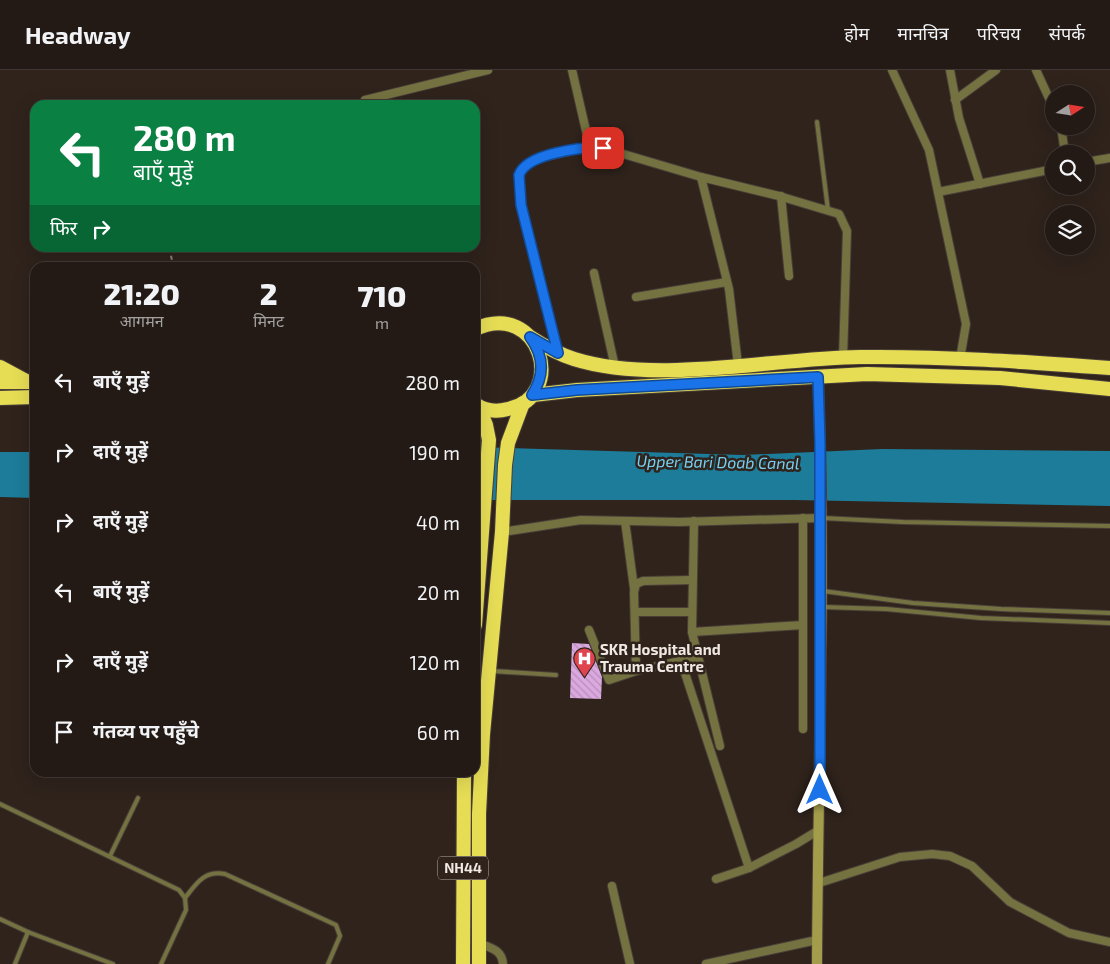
<!DOCTYPE html>
<html lang="hi">
<meta charset="utf-8">
<style>
:root{--surface:#231a15;--page:#2b231e;--text:#f1f3f6;--muted:#a3a1a0;--line:#403834}
body{margin:0;font-family:"Exo 2","Noto Sans Devanagari",sans-serif;background:var(--page);color:var(--text);height:100vh;display:flex;flex-direction:column;font-size:19px;white-space:nowrap}
*{box-sizing:border-box;margin:0}
p{font-size:16px;color:var(--muted)}
.icon{flex:none;width:28px;height:28px;fill:none;stroke:currentColor;stroke-width:2;stroke-linecap:round;stroke-linejoin:round}
.map{position:relative;flex:1;overflow:hidden}
.panel{position:absolute;left:30px;top:192px;width:450px;height:515px;display:flex;flex-direction:column;background:var(--surface);border-radius:15px;box-shadow:0 5px 20px #0002,0 0 0 1px var(--line)}
.panel>*{flex:none}
.hud{position:absolute;left:30px;top:30px;width:450px;height:152px;border-radius:15px;box-shadow:0 5px 20px #0002,0 0 0 1px var(--line);background:#0b8043;color:#fff;overflow:hidden}
.needle{width:32px;rotate:78deg}
.tools{position:absolute;left:1045px;top:15px;display:grid;gap:10px}
.tools a{display:grid;place-items:center;width:50px;height:50px;border-radius:50%;background:var(--surface);box-shadow:0 5px 20px #0002,0 0 0 1px var(--line);font-size:25px}
.pin{position:absolute;display:grid;place-items:center;width:42px;height:42px;color:#fff;margin:-21px;border-radius:10px;box-shadow:0 2px 8px #0006}
.me{position:absolute;width:55px;margin:-28px;rotate:0deg;stroke-linejoin:round;filter:drop-shadow(0 0 4px #0008)}
.turn{display:flex;align-items:center;gap:18px;height:105px;padding:0 20px;font-size:22px}
.turn .icon{width:65px;height:65px;stroke-width:2.5}
.turn b{display:block;font-size:35px;line-height:42px}
.then{display:flex;align-items:center;height:48px;padding:0 20px;background:#0003;gap:10px;font-size:19px}
.eta{display:flex;justify-content:space-evenly;align-items:center;height:85px;text-align:center}
.eta b{font-size:30px;font-weight:800;line-height:35px}
ul{padding:0;list-style:none}
li{display:flex;align-items:center;gap:15px;height:70px;padding:0 20px}
li div{flex:1}
li b{display:block;font-size:19px}
li em{font-style:normal}
header{display:flex;align-items:center;gap:30px;box-sizing:border-box;height:70px;padding:0 25px;background:var(--surface);border-bottom:1px solid var(--line)}
header strong{font-size:24px}
nav{display:flex;gap:28px;margin-inline-start:auto;font-size:18px}
.map>svg:first-child{display:block}
.water{fill:#1c7c9a}
.building{fill:url(#building-back-hatch)}
.lines{fill:none;stroke-linecap:round;stroke-linejoin:round}
.lane-casing{stroke:#4a3f38;stroke-width:6}
.street-casing{stroke:#4a3f38;stroke-width:10}
.secondary-casing{stroke:#4a3f38;stroke-width:12}
.highway-casing{stroke:#4a3f38;stroke-width:16}
.path{stroke:#8c827c;stroke-width:2;stroke-dasharray:4 4;stroke-linecap:butt}
.lane{stroke:#757241;stroke-width:4}
.street{stroke:#757241;stroke-width:8}
.secondary{stroke:#a39d4b;stroke-width:10}
.highway{stroke:#e6dd55;stroke-width:14}
.route-casing{stroke:#114b97;stroke-width:12}
.route{stroke:#1a73e8;stroke-width:9}
.labels{text-anchor:middle;stroke-width:5;stroke-linejoin:round;paint-order:stroke}
.shield{fill:#2f231c;stroke:#b7aea8;stroke-width:1}
.shield-label{font-size:14px;font-weight:bold;fill:#f1e9e4}
.poi-label{font-size:15px;font-weight:bold;fill:#f1e9e4;stroke:#2f231c;text-anchor:start}
.water-label{font-size:16px;font-style:italic;fill:#76d2f4;stroke:#2f231c}
</style>
<header>
<strong>Headway</strong>
<nav><a>होम</a><a>मानचित्र</a><a>परिचय</a><a>संपर्क</a></nav>
</header>
<div class="map">
<svg width="1110" height="894" viewBox="0 0 1110 894">
<defs>
<pattern id="building-back-hatch" width="6" height="6" patternUnits="userSpaceOnUse" patternTransform="scale(1.25)"><rect width="6" height="6" fill="#dba8e0"/><path d="M-1 5l2 2M0 0l6 6M5-1l2 2" fill="none" stroke="#b690b9"/></pattern>
</defs>
<rect width="100%" height="100%" fill="#2f231c"/>
<g class="water">
<path d="M475,377L743,385L882,379L1110,381V436L794,430H475Z"/>
<path d="M0,382H35V428L0,427Z"/>
</g>
<path class="building" d="M572,573L589,574L602,607L601,629L570,628Z"/>
<g class="lines">
<defs>
<g id="lane">
<path d="M817,52L828,140"/>
<path d="M822,448L903,452L1110,456"/>
<path d="M823,521L913,533L1001,539L1110,543"/>
<path d="M823,537L886,539L981,548L1110,553"/>
<path d="M492,601L556,605"/>
<path d="M0,734L179,820L185,828L186,840L161,894"/>
<path d="M110,786L138,728"/>
<path d="M185,828C196,814 204,800 225,804L336,855L340,866L328,894"/>
<path d="M0,849L28,862L113,894"/>
<path d="M15,894L28,862"/>
</g>
<g id="street">
<path d="M572,0L590,78"/>
<path d="M892,0L929,80L966,254L960,289"/>
<path d="M950,0L959,48L980,114"/>
<path d="M1036,0L1054,39"/>
<path d="M365,30L488,0"/>
<path d="M955,30L996,0"/>
<path d="M1061,56L1065,84"/>
<path d="M1086,92L1110,88"/>
<path d="M701,107L729,219L738,295"/>
<path d="M938,122L1054,99"/>
<path d="M781,126L789,206"/>
<path d="M594,203L615,297"/>
<path d="M636,227L727,212"/>
<path d="M558,282L521,135L519,105L528,93L547,86L588,77L603,78L701,107L779,126L839,144L847,161L843,288"/>
<path d="M803,448V659"/>
<path d="M625,451L634,518"/>
<path d="M694,451L692,562L720,676"/>
<path d="M502,462L581,450L679,452L820,448"/>
<path d="M692,510L643,511L636,514L634,522L636,601L697,587"/>
<path d="M635,542H691"/>
<path d="M589,560L609,610L636,601"/>
<path d="M692,562L803,555"/>
<path d="M681,591L749,798L796,774L819,760"/>
<path d="M716,809L749,798"/>
<path d="M819,813L900,787L932,784L950,786L972,796L1010,832L1069,863L1110,872"/>
<path d="M612,816L630,894"/>
<path d="M479,873C491,878 502,880 503,894"/>
<path d="M706,894L817,870"/>
</g>
<path id="secondary" d="M817,894C818,698 826,502 818,307"/>
<g id="highway">
<path d="M475,259C541,229 568,327 508,339C497,342 485,341 475,334"/>
<path d="M530,267C544,276 558,284 574,289C657,315 773,288 860,287C944,286 1027,292 1110,298"/>
<path d="M0,297L26,311"/>
<path d="M0,312H35"/>
<path d="M533,325L577,320L867,304L1000,308L1110,319"/>
<path d="M0,328L35,327"/>
<path d="M475,555L489,370L486,355L478,336"/>
<path d="M463,894L464,702"/>
<path d="M479,894V744L483,664L502,462L505,395L508,373L523,333"/>
</g>
</defs>
<use href="#lane" class="lane-casing"/>
<use href="#street" class="street-casing"/>
<use href="#secondary" class="secondary-casing"/>
<use href="#highway" class="highway-casing"/>
<path class="path" d="M169,178L174,198"/>
<use href="#lane" class="lane"/>
<use href="#street" class="street"/>
<use href="#secondary" class="secondary"/>
<use href="#highway" class="highway"/>
</g>
<g class="lines">
<defs>
<path id="route" d="M603,78C582,77 527,83 519,105L521,135L558,283L530,267C544,286 545,305 532,325L577,320L818,307L820,373V720"/>
</defs>
<use href="#route" class="route-casing"/>
<use href="#route" class="route"/>
</g>
<defs>
<symbol id="hospital-pin" viewBox="-11 -11 22 30"><path d="M0 17L-7.5 6A9.5 9.5 0 1 1 7.5 6Z" fill="#e0444e" stroke="#2f231c"/><path d="M-5-5h3v3.5h4V-5h3V5h-3V1.5h-4V5h-3Z" fill="#fff"/></symbol>
</defs>
<g fill-rule="evenodd">
<use href="#hospital-pin" x="572" y="576" width="25" height="34"/>
</g>
<g class="labels">
<rect class="shield" x="438" y="786.5" width="50" height="23" rx="4"/>
<g class="shield-label">
<text x="463" y="803">NH44</text>
</g>
<g class="poi-label">
<text x="600" y="585">SKR Hospital and<tspan x="600" dy="17">Trauma Centre</tspan></text>
</g>
<g class="water-label">
<text transform="translate(718 392) rotate(1)" y="6">Upper Bari Doab Canal</text>
</g>
</g>
</svg>
<div class="tools">
<a><svg class="needle" viewBox="-14 -14 28 28"><path d="M0-13l5 13h-10z" fill="#e53935"/><path d="M0 13l5-13h-10z" fill="#a3a1a0"/></svg></a>
<a><svg class="icon" aria-label="search" viewBox="0 0 24 24"><circle cx="10" cy="10" r="6"/><path d="M15 15l6 6"/></svg></a>
<a><svg class="icon" aria-label="layers" viewBox="0 0 24 24"><path d="M12 4l9 5-9 5-9-5zM3 14l9 5 9-5"/></svg></a>
</div>
<div class="pin" style="left:603px;top:78px;background:#d93025"><svg class="icon" aria-label="arrive" viewBox="0 0 24 24"><path d="M6 21V4h12l-3 4 3 4H6"/></svg></div>
<svg class="me" style="left:820px;top:720px" viewBox="-20 -20 40 40"><path d="M0-17L14 15 0 8-14 15z" fill="#1a73e8" stroke="#fff" stroke-width="4"/></svg>
<div class="hud">
<div class="turn"><svg class="icon" aria-label="left" viewBox="0 0 24 24"><path d="M17 20v-9H6M10 6l-5 5 5 5"/></svg><div><b>280 m</b>बाएँ मुड़ें</div></div>
<div class="then">फिर<svg class="icon" aria-label="right" viewBox="0 0 24 24"><path d="M7 20v-9h11M14 6l5 5-5 5"/></svg></div>
</div>
<section class="panel">
<div class="eta">
<div><b>21:20</b><p>आगमन</p></div>
<div><b>2</b><p>मिनट</p></div>
<div><b>710</b><p>m</p></div>
</div>
<ul>
<li><svg class="icon" aria-label="left" viewBox="0 0 24 24"><path d="M17 20v-9H6M10 6l-5 5 5 5"/></svg><div><b>बाएँ मुड़ें</b></div><em>280 m</em></li>
<li><svg class="icon" aria-label="right" viewBox="0 0 24 24"><path d="M7 20v-9h11M14 6l5 5-5 5"/></svg><div><b>दाएँ मुड़ें</b></div><em>190 m</em></li>
<li><svg class="icon" aria-label="right" viewBox="0 0 24 24"><path d="M7 20v-9h11M14 6l5 5-5 5"/></svg><div><b>दाएँ मुड़ें</b></div><em>40 m</em></li>
<li><svg class="icon" aria-label="left" viewBox="0 0 24 24"><path d="M17 20v-9H6M10 6l-5 5 5 5"/></svg><div><b>बाएँ मुड़ें</b></div><em>20 m</em></li>
<li><svg class="icon" aria-label="right" viewBox="0 0 24 24"><path d="M7 20v-9h11M14 6l5 5-5 5"/></svg><div><b>दाएँ मुड़ें</b></div><em>120 m</em></li>
<li><svg class="icon" aria-label="arrive" viewBox="0 0 24 24"><path d="M6 21V4h12l-3 4 3 4H6"/></svg><div><b>गंतव्य पर पहुँचे</b></div><em>60 m</em></li>
</ul>
</section>
</div>
